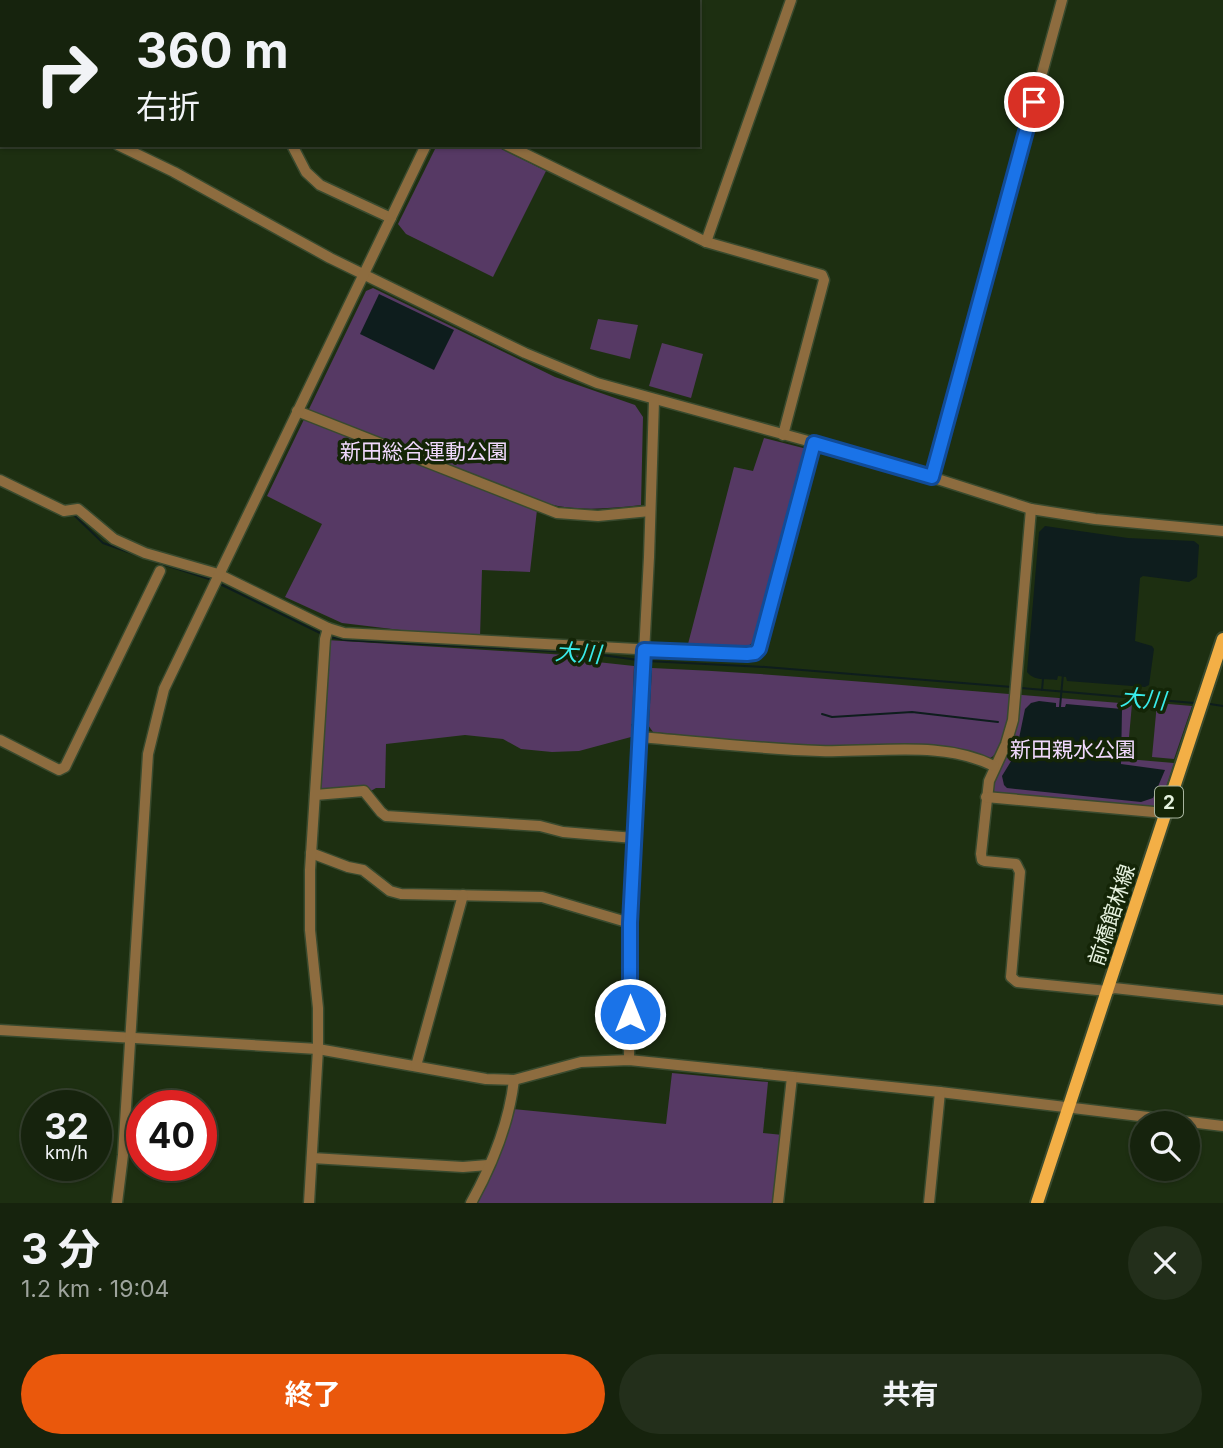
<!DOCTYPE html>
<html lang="ja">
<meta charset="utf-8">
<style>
:root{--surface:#16230d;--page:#232f1b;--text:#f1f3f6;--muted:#9ea49d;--line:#35402e;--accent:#ea580c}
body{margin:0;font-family:Inter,"Noto Sans JP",sans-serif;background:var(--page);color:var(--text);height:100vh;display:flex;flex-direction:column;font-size:26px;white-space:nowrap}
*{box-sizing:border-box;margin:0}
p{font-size:23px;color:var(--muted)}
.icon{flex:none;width:38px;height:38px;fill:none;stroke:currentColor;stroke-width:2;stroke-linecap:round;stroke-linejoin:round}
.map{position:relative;height:1203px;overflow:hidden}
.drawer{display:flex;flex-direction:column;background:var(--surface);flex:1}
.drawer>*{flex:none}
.guide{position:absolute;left:0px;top:0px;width:700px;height:147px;box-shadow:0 2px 5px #0004,0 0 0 2px var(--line);background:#16230d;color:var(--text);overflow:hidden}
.tools{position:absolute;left:1130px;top:1111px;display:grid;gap:14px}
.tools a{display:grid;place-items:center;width:70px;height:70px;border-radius:50%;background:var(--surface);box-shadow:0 2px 5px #0004,0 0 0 2px var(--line);font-size:35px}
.speed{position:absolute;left:21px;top:1090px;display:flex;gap:14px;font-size:35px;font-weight:700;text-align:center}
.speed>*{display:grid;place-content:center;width:91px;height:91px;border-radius:50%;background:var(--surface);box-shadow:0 2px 5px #0004,0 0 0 2px var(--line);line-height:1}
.speed small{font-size:18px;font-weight:400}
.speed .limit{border:10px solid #d22;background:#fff;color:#111}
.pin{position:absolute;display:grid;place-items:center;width:60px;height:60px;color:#fff;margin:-30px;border:4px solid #fff;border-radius:50%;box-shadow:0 2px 7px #0007}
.me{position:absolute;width:77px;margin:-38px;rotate:0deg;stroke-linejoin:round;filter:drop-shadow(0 0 5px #0008)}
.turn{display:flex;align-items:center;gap:24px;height:147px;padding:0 21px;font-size:32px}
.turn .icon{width:91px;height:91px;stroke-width:2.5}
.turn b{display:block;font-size:49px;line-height:60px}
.round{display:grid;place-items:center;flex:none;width:74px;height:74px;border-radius:37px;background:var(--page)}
.overview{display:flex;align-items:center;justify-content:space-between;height:119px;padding:0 21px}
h1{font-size:42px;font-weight:700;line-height:52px}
.action{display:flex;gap:14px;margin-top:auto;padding:14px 21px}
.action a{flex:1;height:80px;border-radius:42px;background:var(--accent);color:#fff;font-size:28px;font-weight:700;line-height:80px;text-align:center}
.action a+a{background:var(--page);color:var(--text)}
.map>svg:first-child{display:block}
.green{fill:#563964}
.water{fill:#0e1d1d}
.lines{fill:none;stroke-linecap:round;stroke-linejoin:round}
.stream{stroke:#0e1d1d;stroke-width:2}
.minor-casing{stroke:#394a2e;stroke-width:13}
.major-casing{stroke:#394a2e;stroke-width:16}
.minor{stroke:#8d6c3f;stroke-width:10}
.major{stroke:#f3af46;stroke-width:12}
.route-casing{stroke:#114b97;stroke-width:18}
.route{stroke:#1a73e8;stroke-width:12}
.labels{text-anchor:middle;stroke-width:7;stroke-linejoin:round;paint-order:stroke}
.shield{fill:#142507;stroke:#a7b49e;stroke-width:2}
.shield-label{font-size:19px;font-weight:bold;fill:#e6f2df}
.park-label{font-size:21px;fill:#f1d9fd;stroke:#142507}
.street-label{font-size:21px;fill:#e6f2df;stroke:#142507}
.water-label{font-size:23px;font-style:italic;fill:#39eceb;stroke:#142507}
</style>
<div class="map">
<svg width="1223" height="1203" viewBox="0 0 1223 1203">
<rect width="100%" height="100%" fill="#1d2f11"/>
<g class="green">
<path d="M437,145H493L546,171L493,277L406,234L398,224Z"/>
<path d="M373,288L555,377L635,405L643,417L641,505C605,509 573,512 538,501L530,572L482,570L480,637L434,634L342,623L285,597L322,524L267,496L366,291Z"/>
<path d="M598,319L638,325L630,359L590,349Z"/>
<path d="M662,343L703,354L691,398L649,386Z"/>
<path d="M764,438L807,449L758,639L748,646L688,644L734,467L753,471Z"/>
<path d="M327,640L582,656L588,661L634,666L632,722L649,723L652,668C813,675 973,692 1132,704L1127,759L1174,763L1160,806L1155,808L994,794L992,790C995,773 1005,759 1011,743C1017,729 1018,713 1020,698L1011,697C1009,717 1008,748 989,759C929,739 881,748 819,747C763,745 708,737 653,732L648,725L631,724V737L579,751L552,752L521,749L503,739L465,735L386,744L385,788H376L369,792L322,791L319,787Z"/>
<path d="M1157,703L1192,706L1174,759L1152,757Z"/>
<path d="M672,1073L768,1082L763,1133L783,1135L775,1203H475L513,1109L666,1124Z"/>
</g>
<g class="water">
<path d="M379,294L454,330L434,370L360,334Z"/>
<path d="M1045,526L1128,538L1194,541L1199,545L1197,577L1189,582L1143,576L1140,578L1135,641L1152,646L1154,649L1149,685L1145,687L1067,681L1066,677L1058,676L1057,680C1047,679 1034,681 1027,672L1039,532Z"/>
<path d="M1039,701L1056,703V707H1065L1066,704L1122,709L1121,764L1165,770L1153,798L1141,802L1007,788L1004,785L1002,776L1016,753L1025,709L1031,703Z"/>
</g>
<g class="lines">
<g class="stream">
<path d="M74,515L103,543L142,557"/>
<path d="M147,559L212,580"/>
<path d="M220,584L322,634"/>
<path d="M330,637L345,640L587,653L638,660"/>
<path d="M647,661L765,667L1012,687"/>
<path d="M1021,688L1194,703"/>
<path d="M1042,690L1043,679"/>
<path d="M1210,704L1223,706"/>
<path d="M1060,707L1063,674"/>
<path d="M822,714L832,717L912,712L998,722"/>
</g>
<defs>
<g id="minor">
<path d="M215,0L219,2"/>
<path d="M488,0L491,2"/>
<path d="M304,2L305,0"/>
<path d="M0,24L2,29"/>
<path d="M0,104H2"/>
<path d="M118,145L174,172L330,258L525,353L597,383L881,461L1031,509L1095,519L1223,531"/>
<path d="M292,145L306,172L320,185L391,218"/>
<path d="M507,145L706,242L822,275L824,280L783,435"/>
<path d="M706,242L791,0"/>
<path d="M297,411L557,513L598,516L650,511"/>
<path d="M932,477L1062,0"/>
<path d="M0,480L64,511L78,509L114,539L145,553L218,574L328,628L344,633L747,655L755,653L762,645L814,443"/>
<path d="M1031,509L1013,720L1006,744L989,781L981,854L982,860L985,861L1016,864L1020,872L1011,977L1017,982L1107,991L1114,988L1223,1000"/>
<path d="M639,737C699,742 760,749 820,751C878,753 941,740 994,766"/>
<path d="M0,740L59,770L65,767L160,571"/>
<path d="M315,795L364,791L381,812L386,816L540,826L563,832L634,838"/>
<path d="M986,797L1165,813"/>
<path d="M311,853L348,867L363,870L390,891L401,894L542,897L630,923"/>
<path d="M0,1030L318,1049L486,1079L514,1080L581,1062L629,1060L940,1092L1223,1126"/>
<path d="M629,1060L630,923L649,557L654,401"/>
<path d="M416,1066L463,895"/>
<path d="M312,1158L463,1167L488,1165"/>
<path d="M117,1203L123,1155L148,754L164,689L426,145"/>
<path d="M309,1203L318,1049V1008L310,930V870L325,639L328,628"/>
<path d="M471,1203C492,1165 509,1123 514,1080"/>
<path d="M778,1203L792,1077"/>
<path d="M929,1203L940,1092"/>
</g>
<path id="major" d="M1037,1203L1223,639"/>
</defs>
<use href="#minor" class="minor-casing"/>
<use href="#major" class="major-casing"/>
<use href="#minor" class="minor"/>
<use href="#major" class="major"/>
</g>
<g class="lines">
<defs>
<path id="route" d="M630,1014V923L644,650L747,654L755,653L759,649L814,443L932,477L1034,102"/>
</defs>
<use href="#route" class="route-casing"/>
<use href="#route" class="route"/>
</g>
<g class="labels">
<rect class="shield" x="1155" y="786.5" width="28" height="31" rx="5"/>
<g class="shield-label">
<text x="1169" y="809">2</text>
</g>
<g class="park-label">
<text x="424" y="459">新田総合運動公園</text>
<text x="1073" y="757">新田親水公園</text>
</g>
<g class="street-label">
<text transform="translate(1112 915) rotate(-72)" y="7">前橋館林線</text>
</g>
<g class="water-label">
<text transform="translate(578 653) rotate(4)" y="8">大川</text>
<text transform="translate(1143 699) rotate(5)" y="8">大川</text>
</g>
</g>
</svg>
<div class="tools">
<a><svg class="icon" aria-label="search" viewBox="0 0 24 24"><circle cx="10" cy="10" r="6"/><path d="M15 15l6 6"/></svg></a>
</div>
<div class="speed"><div>32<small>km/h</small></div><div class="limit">40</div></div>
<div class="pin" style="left:1034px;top:102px;background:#d93025"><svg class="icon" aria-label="arrive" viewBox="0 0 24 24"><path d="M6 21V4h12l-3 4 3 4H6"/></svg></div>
<svg class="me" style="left:630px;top:1014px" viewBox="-20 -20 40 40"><circle r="17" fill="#1a73e8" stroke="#fff" stroke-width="3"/><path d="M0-11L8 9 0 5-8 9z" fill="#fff"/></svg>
<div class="guide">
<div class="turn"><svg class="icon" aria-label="right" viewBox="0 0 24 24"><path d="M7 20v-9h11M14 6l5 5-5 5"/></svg><div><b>360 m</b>右折</div></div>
</div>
</div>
<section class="drawer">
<div class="overview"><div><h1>3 分</h1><p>1.2 km · 19:04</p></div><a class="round"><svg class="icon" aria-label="close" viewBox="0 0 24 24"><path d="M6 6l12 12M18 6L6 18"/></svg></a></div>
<div class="action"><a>終了</a><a>共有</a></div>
</section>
